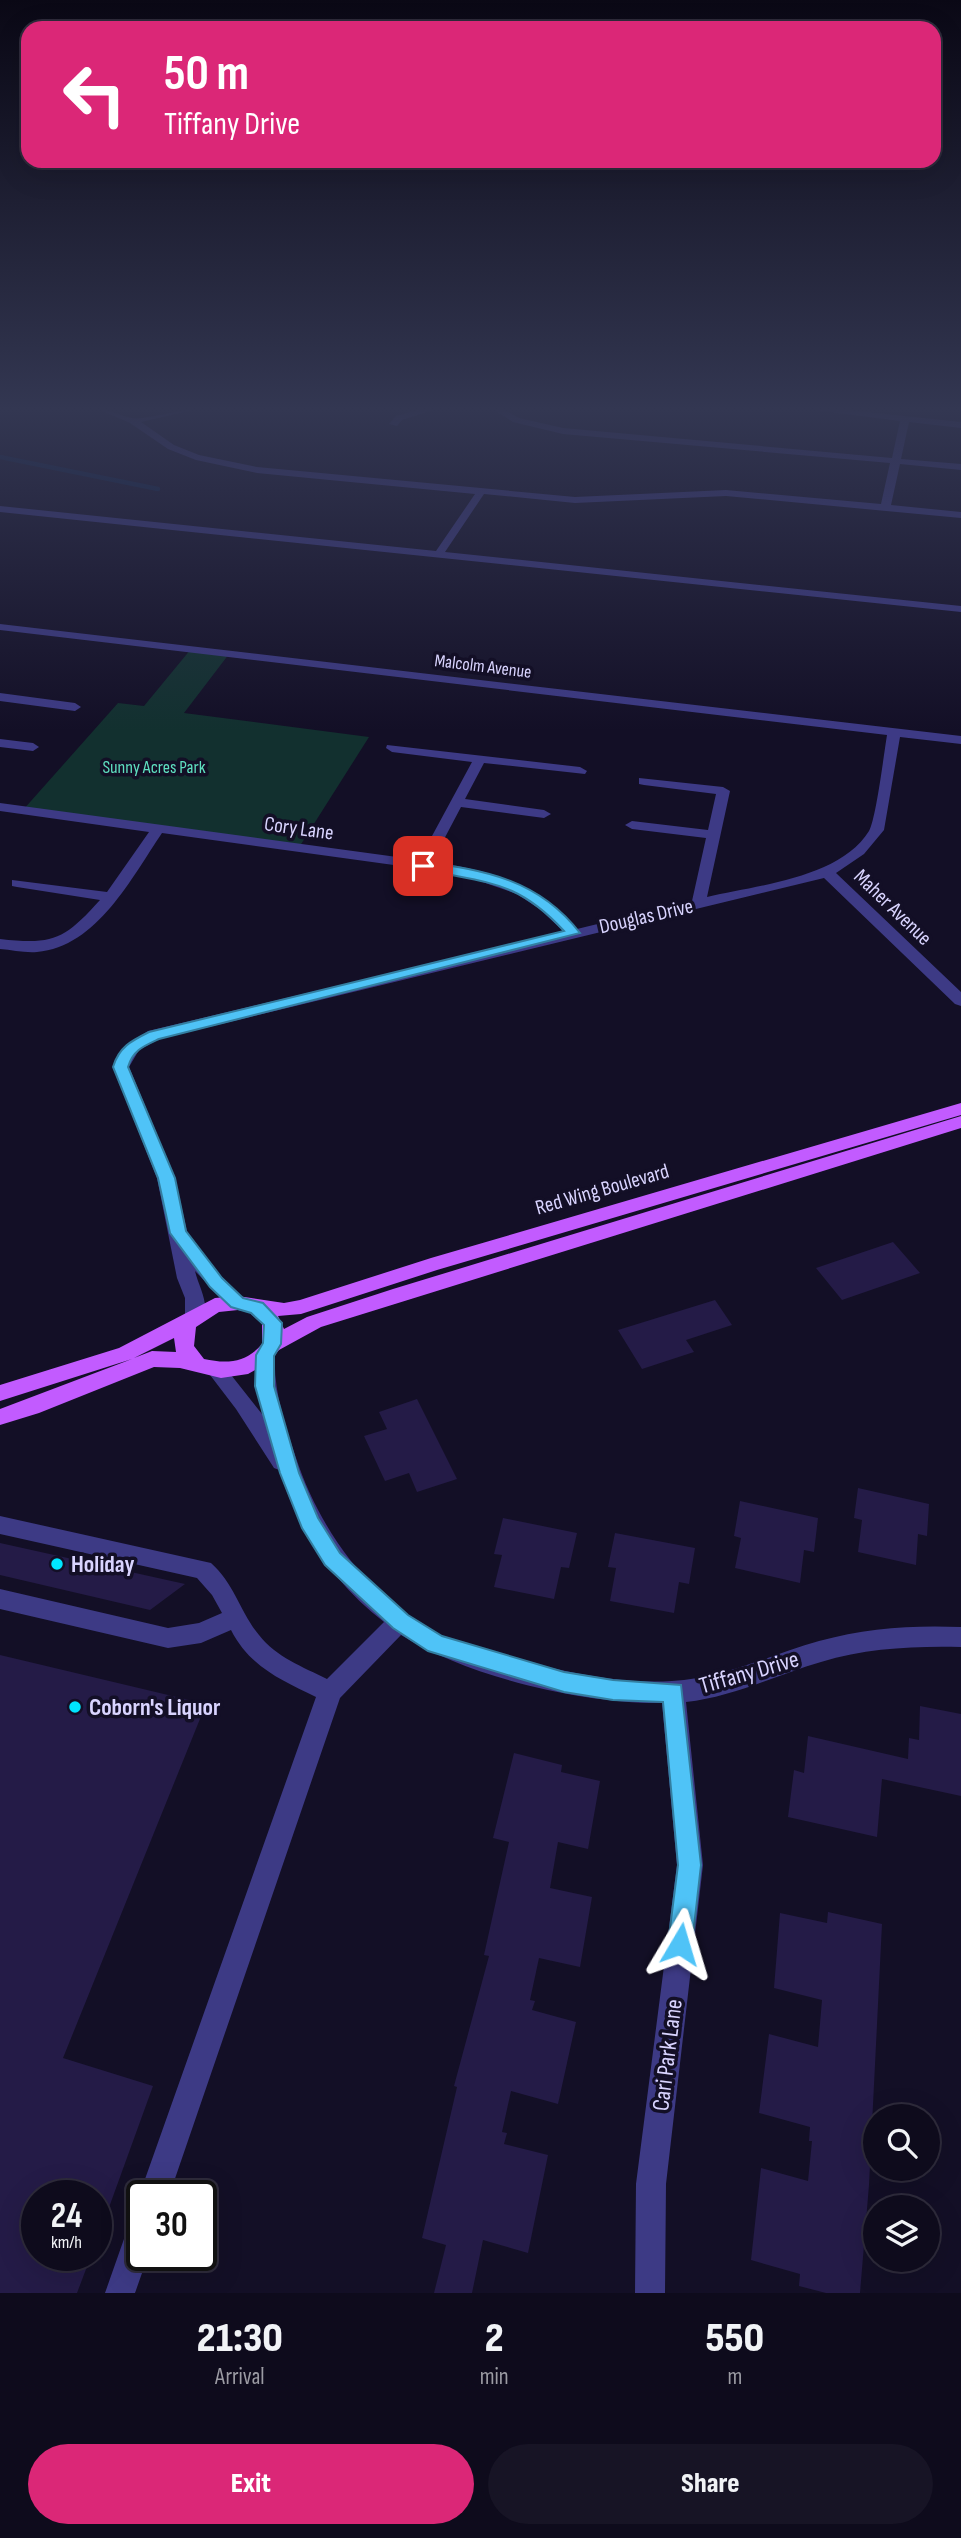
<!DOCTYPE html>
<style>
:root{--surface:#0e0b1c;--page:#171425;--text:#f1f3f6;--muted:#9b9ba3;--line:#2e2b3b;--accent:#db2777}
body{margin:0;font-family:"Sofia Sans Condensed",sans-serif;background:var(--page);color:var(--text);height:100vh;display:flex;flex-direction:column;font-size:26px;white-space:nowrap}
*{box-sizing:border-box;margin:0}
p{font-size:23px;color:var(--muted)}
.icon{flex:none;width:38px;height:38px;fill:none;stroke:currentColor;stroke-width:2;stroke-linecap:round;stroke-linejoin:round}
.map{position:relative;height:2293px;overflow:hidden}
.drawer{display:flex;flex-direction:column;background:var(--surface);flex:1}
.drawer>*{flex:none}
.hud{position:absolute;left:21px;top:21px;width:920px;height:147px;border-radius:21px;box-shadow:0 7px 28px #0002,0 0 0 2px var(--line);background:#db2777;color:#fff;overflow:hidden}
.fabs{position:absolute;left:863px;top:2104px;display:grid;gap:14px}
.fabs a{display:grid;place-items:center;width:77px;height:77px;border-radius:50%;background:var(--surface);box-shadow:0 7px 28px #0002,0 0 0 2px var(--line);font-size:35px}
.speed{position:absolute;left:21px;top:2180px;display:flex;gap:14px;font-size:35px;font-weight:700;text-align:center}
.speed>*{display:grid;place-content:center;width:91px;height:91px;border-radius:50%;background:var(--surface);box-shadow:0 7px 28px #0002,0 0 0 2px var(--line);line-height:1}
.speed small{font-size:18px;font-weight:400}
.speed .limit{border:4px solid #111;border-radius:10px;background:#fff;color:#111}
.pin{position:absolute;display:grid;place-items:center;width:60px;height:60px;color:#fff;margin:-30px;border-radius:14px;box-shadow:0 4px 10px #0006}
.me{position:absolute;width:77px;margin:-38px;rotate:7deg;stroke-linejoin:round;filter:drop-shadow(0 0 5px #0008)}
.turn{display:flex;align-items:center;gap:24px;height:147px;padding:0 28px;font-size:32px}
.turn .icon{width:91px;height:91px;stroke-width:2.5}
.turn b{display:block;font-size:49px;line-height:60px}
.eta{display:flex;justify-content:space-evenly;align-items:center;height:119px;text-align:center}
.eta b{font-size:42px;font-weight:800;line-height:49px}
.cta{display:flex;gap:14px;margin-top:auto;padding:14px 28px}
.cta a{flex:1;height:80px;border-radius:42px;background:var(--accent);color:#fff;font-size:28px;font-weight:800;line-height:80px;text-align:center}
.cta a+a{background:var(--page);color:var(--text)}
.map>svg:first-child{display:block}
.green{fill:#12302f}
.lines{fill:none;stroke-linecap:round;stroke-linejoin:round}
.stream{stroke:#0c2248;stroke-width:4.5}
.building{fill:#241b47}
.minor{fill:#3d3a85;fill-rule:evenodd}
.major{fill:#c25bff;fill-rule:evenodd}
.route{fill:#4fc3f7;stroke:#337fa1;stroke-width:2}
.poi-dot{fill:#00e5ff;stroke:#130f26;stroke-width:2.5}
.labels{text-anchor:middle;stroke-width:7;stroke-linejoin:round;paint-order:stroke}
.far-street-label{font-size:18px;fill:#d9d4ff;stroke:#130f26}
.far-park-label{font-size:18px;fill:#5fe0c0;stroke:#130f26}
.street-label{font-size:21px;fill:#d9d4ff;stroke:#130f26}
.near-poi-label{font-size:24px;font-weight:bold;fill:#d9d4ff;stroke:#130f26;text-anchor:start}
.near-street-label{font-size:24px;fill:#d9d4ff;stroke:#130f26}
</style>
<div class="map">
<svg width="961" height="2293" viewBox="0 0 961 2293">
<rect width="100%" height="100%" fill="#130f26"/>
<path class="green" d="M191,649L229,654L184,713L369,737L298,849L23,810L118,703L144,706Z"/>
<g class="lines">
<path class="stream" d="M0,457L158,489"/>
</g>
<g class="building">
<path d="M893,1242L920,1273L842,1300L816,1268Z"/>
<path d="M715,1300L732,1325L686,1340L694,1352L642,1369L618,1330Z"/>
<path d="M417,1399L457,1479L417,1492L409,1473L385,1481L364,1436L387,1429L379,1412Z"/>
<path d="M858,1488L929,1504L927,1536L918,1534L916,1565L858,1552L862,1520L854,1518Z"/>
<path d="M740,1501L818,1518L814,1552L804,1550L800,1583L735,1568L741,1538L734,1536Z"/>
<path d="M503,1518L577,1533L569,1568L561,1567L554,1599L494,1587L502,1555L494,1554Z"/>
<path d="M615,1533L695,1548L689,1584L679,1582L674,1613L610,1601L616,1568L608,1567Z"/>
<path d="M0,1543L185,1584L150,1610L0,1575Z"/>
<path d="M0,1655L206,1704L63,2058L153,2086L99,2235L96,2196H37V2256H91L77,2293H0Z"/>
<path d="M920,1706L961,1714V1796L882,1779L877,1837L788,1817L794,1770L804,1773L808,1736L908,1759L909,1738L919,1740Z"/>
<path d="M514,1753L562,1765L561,1772L600,1781L588,1849L558,1842L550,1888L592,1897L580,1967L539,1958L530,2000L535,2001L532,2010L576,2022L558,2104L511,2091L502,2132L507,2133L504,2144L548,2155L528,2253L483,2240L472,2293H434L446,2245L422,2238L457,2087L454,2086L489,1956L484,1955L509,1842L493,1838Z"/>
<path d="M828,1912L882,1924L869,2185L860,2293H826L799,2286L800,2274L751,2260L761,2168L808,2181L812,2141H809L810,2127L759,2113L769,2034L818,2047L822,2000L774,1988L780,1913L827,1923Z"/>
</g>
<g class="lines">
<g class="minor">
<path d="M100,410C112,410 120,416 132,418C145,420 176,410 193,410L141,422L174,445L199,455L257,467L575,497L726,490L881,504L890,463L563,434L513,422L494,410H505L519,418L563,428L892,458L900,421L814,410H848L961,422V428L909,422L901,459L961,464V470L900,464L891,505L961,512V518L726,496L575,503L484,494L445,552L961,606V612L0,512V506L436,551L475,494L257,473L196,460L168,449L130,423Z"/>
<path d="M417,410H433L402,420L397,426L389,424L396,416Z"/>
<path d="M0,624L961,736V744L900,737L884,830L864,854L836,873L961,992V1006L955,1004L824,878L159,1039L139,1050L129,1067L175,1178L188,1236L217,1272L248,1303L245,1308H231L195,1271C199,1288 211,1305 202,1322H188L185,1317V1298L177,1278L157,1178L113,1067L124,1047L148,1031L564,932L541,910L517,894L459,874L162,833C132,877 97,947 37,952C25,953 12,950 0,949V939C53,945 64,940 100,900L17,887L12,886V880L107,892L149,832L0,811V803L419,860L472,762L392,752L386,748L387,745L580,767L587,771L585,774L484,763L465,799L544,810L551,814L544,818L461,807L432,862C492,870 534,884 577,929L692,901L706,838L632,829L625,825L632,821L708,830L716,794L644,785L639,784V778L723,787L730,791L707,897C758,885 840,878 869,831C876,819 884,753 887,735L0,630Z"/>
<path d="M0,693L75,703L81,707L75,711L0,701Z"/>
<path d="M0,739L33,743L39,747L33,751L0,747Z"/>
<path d="M265,1347L272,1350L275,1355C273,1390 285,1425 296,1458C322,1536 376,1608 454,1641C480,1652 508,1657 535,1664C580,1675 626,1684 672,1681C724,1678 770,1655 819,1641C866,1628 913,1625 961,1627V1647C914,1646 867,1648 821,1662C776,1675 733,1697 686,1702L703,1865L666,2184L665,2293H635L636,2184L677,1865L662,1703C583,1704 468,1677 401,1635L340,1698L169,2196H142V2202L139,2196L316,1697C281,1680 250,1667 231,1630L201,1643L168,1648L0,1609V1589L168,1628L199,1623L222,1613L212,1595L197,1578L0,1534V1516L211,1563C234,1583 240,1612 259,1635C276,1657 303,1667 327,1679L384,1622C334,1584 298,1529 279,1470L274,1468L236,1409L207,1371L210,1366L217,1363L224,1366L262,1414L255,1379V1355L258,1350Z"/>
<path d="M142,2215V2256H148L135,2293H105L131,2219Z"/>
</g>
<path class="major" d="M961,1103V1115L437,1270L301,1314L278,1316L284,1329L307,1317L393,1289L961,1116V1128L321,1327L279,1350L269,1362L248,1374L221,1378L180,1368L154,1367L39,1413L0,1425V1409L132,1359L0,1401V1385L119,1348L215,1298L238,1296L284,1303L300,1300L431,1258ZM238,1310L249,1312L262,1324V1344C246,1363 227,1364 204,1359L194,1346L196,1327L219,1312ZM174,1338L176,1352L152,1351L134,1358Z"/>
</g>
<linearGradient id="sky" x2="0" y2="1"><stop stop-color="#0a0815"/><stop offset="0.56" stop-color="#333752"/><stop offset="1" stop-color="#333752" stop-opacity="0"/></linearGradient>
<rect width="961" height="731" fill="url(#sky)"/>
<path class="route" d="M423,862C486,870 539,880 580,933L159,1039C144,1046 133,1050 128,1067L175,1178L186,1231L222,1278L243,1298L263,1303L282,1323L281,1344L274,1356V1386L299,1473L318,1518L340,1553L408,1615L442,1636L564,1672L613,1680L681,1685L701,1865L692,1944L689,1953L680,1957L671,1953L668,1944L678,1865L663,1702L613,1700L564,1692L428,1651L393,1628L325,1565L302,1528L280,1473L255,1386L256,1355L263,1343L264,1325L251,1313L231,1307L210,1287L170,1233L158,1178L113,1067C119,1047 131,1041 149,1032L564,931C514,877 484,884 419,868L417,866Z"/>
<g class="poi-dot">
<circle cx="57" cy="1564" r="7"/>
<circle cx="75" cy="1707" r="7"/>
</g>
<g class="labels">
<g class="far-street-label">
<text transform="translate(483 666) rotate(7)" y="6">Malcolm Avenue</text>
</g>
<g class="far-park-label">
<text x="154" y="773">Sunny Acres Park</text>
</g>
<g class="street-label">
<text transform="translate(299 828) rotate(8)" y="7">Cory Lane</text>
<text transform="translate(893 907) rotate(44)" y="7">Maher Avenue</text>
<text transform="translate(646 916) rotate(-13)" y="7">Douglas Drive</text>
<text transform="translate(602 1189) rotate(-16)" y="7">Red Wing Boulevard</text>
</g>
<g class="near-poi-label">
<text x="71" y="1572">Holiday</text>
<text x="89" y="1715">Coborn's Liquor</text>
</g>
<g class="near-street-label">
<text transform="translate(749 1672) rotate(-16)" y="8">Tiffany Drive</text>
<text transform="translate(667 2055) rotate(-83)" y="8">Cari Park Lane</text>
</g>
</g>
</svg>
<div class="fabs">
<a><svg class="icon" aria-label="search" viewBox="0 0 24 24"><circle cx="10" cy="10" r="6"/><path d="M15 15l6 6"/></svg></a>
<a><svg class="icon" aria-label="layers" viewBox="0 0 24 24"><path d="M12 4l9 5-9 5-9-5zM3 14l9 5 9-5"/></svg></a>
</div>
<div class="speed"><div>24<small>km/h</small></div><div class="limit">30</div></div>
<div class="pin" style="left:423px;top:866px;background:#d93025"><svg class="icon" aria-label="arrive" viewBox="0 0 24 24"><path d="M6 21V4h12l-3 4 3 4H6"/></svg></div>
<svg class="me" style="left:680px;top:1944px" viewBox="-20 -20 40 40"><path d="M0-17L14 15 0 8-14 15z" fill="#4fc3f7" stroke="#fff" stroke-width="4"/></svg>
<div class="hud">
<div class="turn"><svg class="icon" aria-label="left" viewBox="0 0 24 24"><path d="M17 20v-9H6M10 6l-5 5 5 5"/></svg><div><b>50 m</b>Tiffany Drive</div></div>
</div>
</div>
<section class="drawer">
<div class="eta">
<div><b>21:30</b><p>Arrival</p></div>
<div><b>2</b><p>min</p></div>
<div><b>550</b><p>m</p></div>
</div>
<div class="cta"><a>Exit</a><a>Share</a></div>
</section>
